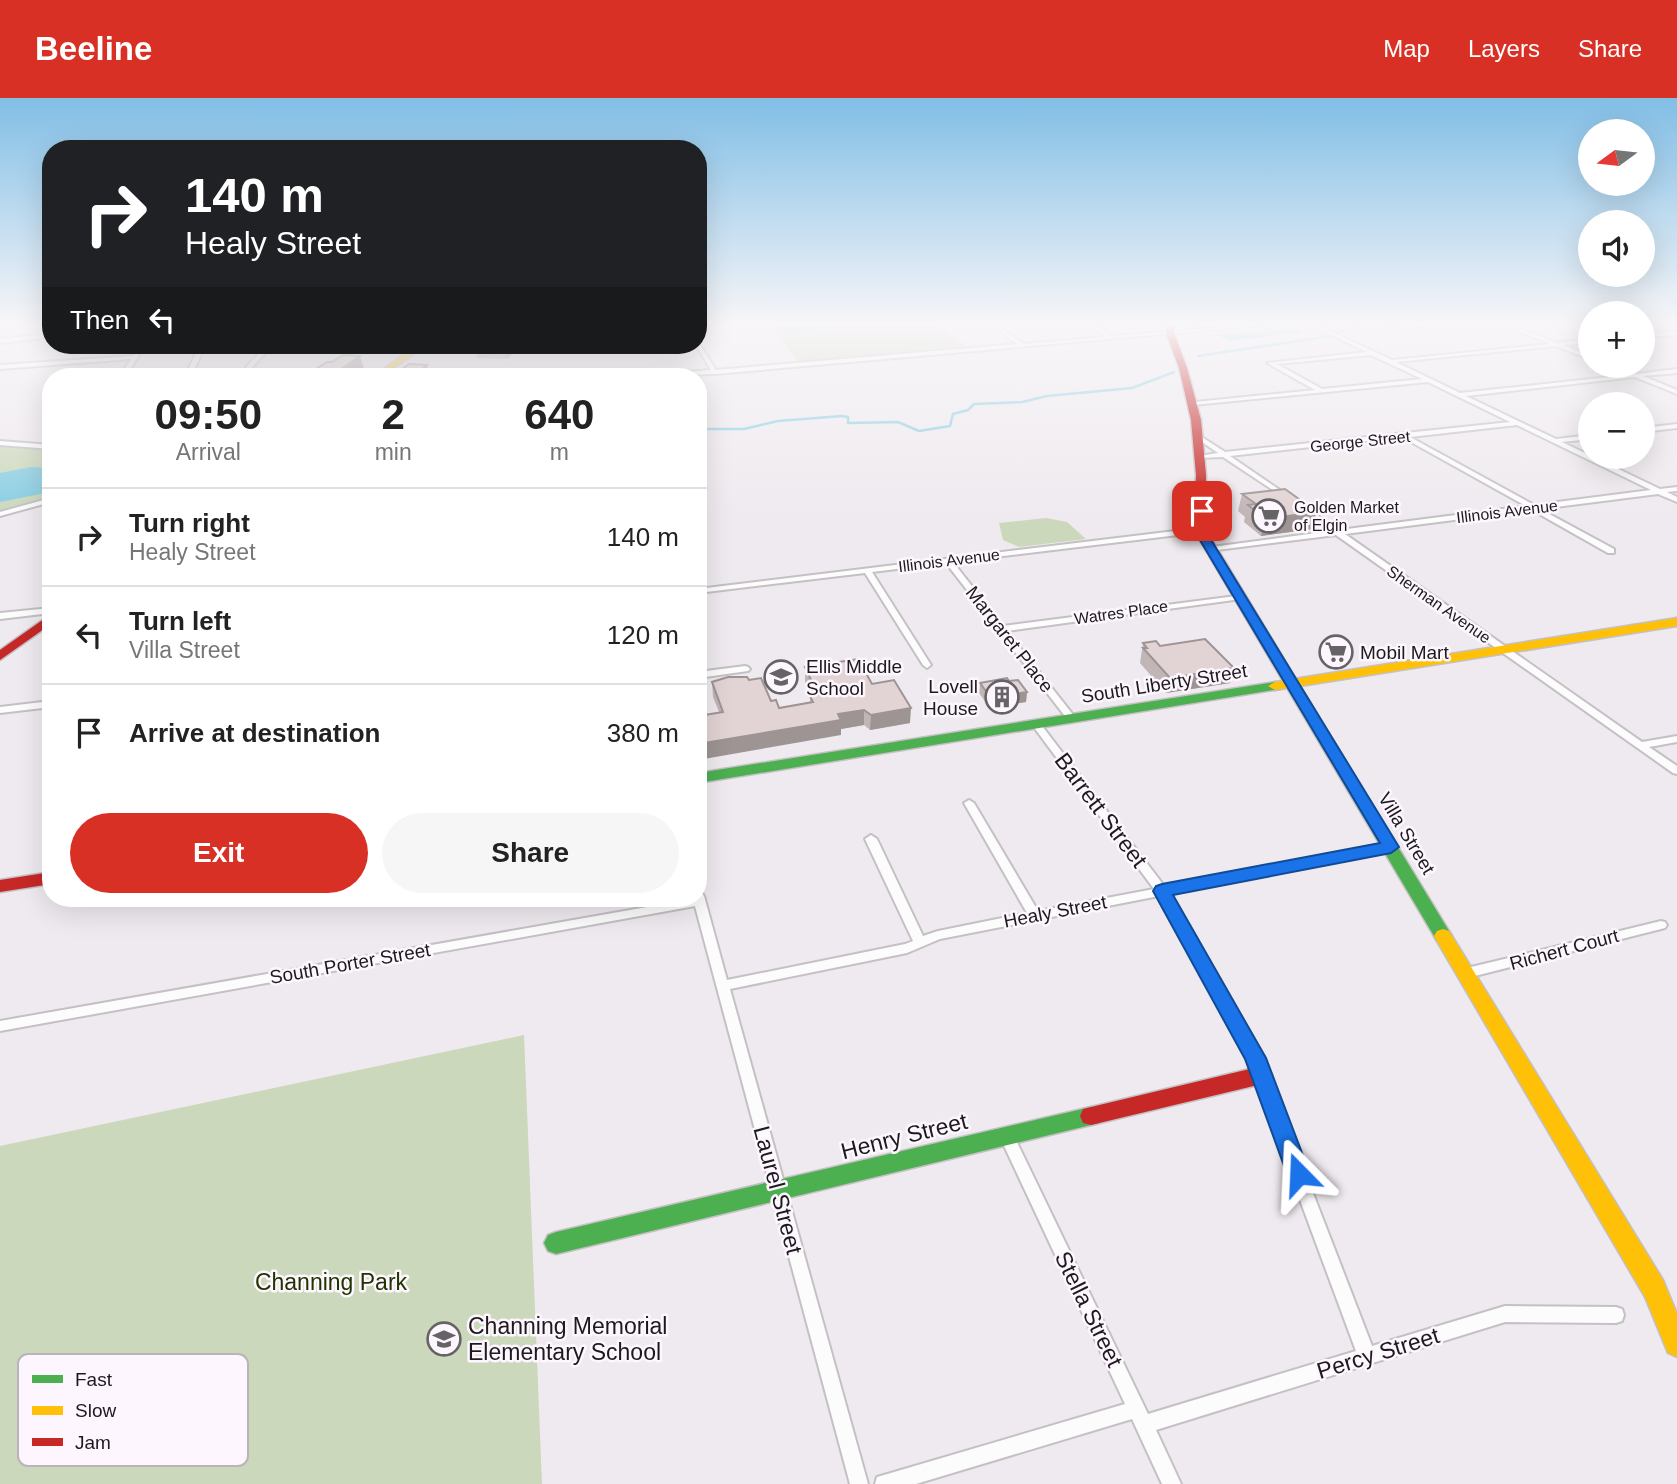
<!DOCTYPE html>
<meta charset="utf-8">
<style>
:root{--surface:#fff;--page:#f6f6f6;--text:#222;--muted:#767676;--line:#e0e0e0;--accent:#d93025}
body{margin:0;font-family:Arial,sans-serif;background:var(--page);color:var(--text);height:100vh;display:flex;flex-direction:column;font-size:26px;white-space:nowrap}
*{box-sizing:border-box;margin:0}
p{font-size:23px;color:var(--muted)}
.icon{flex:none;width:38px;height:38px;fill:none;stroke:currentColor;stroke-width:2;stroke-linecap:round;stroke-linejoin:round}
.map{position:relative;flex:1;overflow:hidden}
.drawer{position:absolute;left:42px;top:270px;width:665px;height:539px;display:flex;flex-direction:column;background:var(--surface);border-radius:28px;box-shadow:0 7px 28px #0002}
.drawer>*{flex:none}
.hud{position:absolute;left:42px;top:42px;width:665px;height:214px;border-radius:28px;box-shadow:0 7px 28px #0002;background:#202124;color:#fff;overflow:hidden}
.needle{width:46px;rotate:255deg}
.controls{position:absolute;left:1578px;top:21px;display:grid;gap:14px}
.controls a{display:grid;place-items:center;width:77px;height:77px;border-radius:50%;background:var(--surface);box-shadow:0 7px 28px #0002;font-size:35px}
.pin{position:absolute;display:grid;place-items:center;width:60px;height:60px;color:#fff;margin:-30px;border-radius:14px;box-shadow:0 4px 10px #0006}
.me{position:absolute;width:77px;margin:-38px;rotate:339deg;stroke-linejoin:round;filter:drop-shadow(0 0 5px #0008)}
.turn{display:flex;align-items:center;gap:24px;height:147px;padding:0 28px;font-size:32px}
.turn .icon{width:91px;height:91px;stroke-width:2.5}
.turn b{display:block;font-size:49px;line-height:60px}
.then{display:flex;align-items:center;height:66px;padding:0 28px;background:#0003;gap:14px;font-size:26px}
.eta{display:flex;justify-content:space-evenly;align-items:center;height:119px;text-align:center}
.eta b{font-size:42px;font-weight:700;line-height:49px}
.button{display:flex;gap:14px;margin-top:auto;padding:14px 28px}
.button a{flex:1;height:80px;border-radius:42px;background:var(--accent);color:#fff;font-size:28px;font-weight:700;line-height:80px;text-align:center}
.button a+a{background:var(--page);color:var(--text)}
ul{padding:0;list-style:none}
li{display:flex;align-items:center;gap:21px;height:98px;padding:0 28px;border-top:2px solid var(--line)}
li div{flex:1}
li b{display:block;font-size:26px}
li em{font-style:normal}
header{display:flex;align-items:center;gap:42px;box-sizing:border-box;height:98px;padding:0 35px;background:var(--accent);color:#fff}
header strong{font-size:33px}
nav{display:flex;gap:38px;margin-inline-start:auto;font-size:24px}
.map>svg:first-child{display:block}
.green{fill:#cbd8bb}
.water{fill:#87cde2}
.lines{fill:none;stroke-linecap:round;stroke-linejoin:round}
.stream{stroke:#87cde2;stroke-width:2.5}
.street-casing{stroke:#c4c0c4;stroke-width:4}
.fast-casing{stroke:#c4c0c4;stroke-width:3}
.slow-casing{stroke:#c4c0c4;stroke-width:3}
.jam-casing{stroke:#c4c0c4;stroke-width:3}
.street{fill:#fdfcfd;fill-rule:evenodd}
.fast{fill:#4caf50;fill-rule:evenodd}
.slow{fill:#ffc107;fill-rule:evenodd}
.jam{fill:#c62828;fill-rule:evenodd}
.wall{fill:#c2b5b6}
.shaded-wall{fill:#9e9494}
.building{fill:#e2d3d4;stroke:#9e9494;stroke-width:2}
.route{fill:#1a73e8;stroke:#114b97;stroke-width:2}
.labels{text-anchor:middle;stroke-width:5;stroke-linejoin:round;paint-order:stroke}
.far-street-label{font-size:16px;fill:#1d1a1d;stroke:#fdf6fe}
.far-poi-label{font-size:16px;fill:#1d1a1d;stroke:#fdf6fe;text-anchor:start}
.street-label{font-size:19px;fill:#1d1a1d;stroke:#fdf6fe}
.poi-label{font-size:19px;fill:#1d1a1d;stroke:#fdf6fe;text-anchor:start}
.near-street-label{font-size:23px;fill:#1d1a1d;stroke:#fdf6fe}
.near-park-label{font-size:23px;fill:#203400;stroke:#fdf6fe}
.near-poi-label{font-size:23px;fill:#1d1a1d;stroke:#fdf6fe;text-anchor:start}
.key{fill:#fdf6fe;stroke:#bab4ba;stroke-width:2}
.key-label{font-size:19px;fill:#1d1a1d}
</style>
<header>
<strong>Beeline</strong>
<nav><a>Map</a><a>Layers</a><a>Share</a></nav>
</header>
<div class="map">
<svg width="1677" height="1386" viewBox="0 0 1677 1386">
<rect width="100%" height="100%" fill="#efeaef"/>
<g class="green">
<path d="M769,225H935L969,250L798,264Z"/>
<path d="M0,348L32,349L51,354V400L0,413Z"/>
<path d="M1046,420L1067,424L1086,441L1019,449L1003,442L999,425Z"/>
<path d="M524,937L542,1386H0V1048Z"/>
</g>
<g class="water">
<path d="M771,225H842L843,226C838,231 786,236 777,234Z"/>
<path d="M1296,230L1304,234L1229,243L1216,236Z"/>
<path d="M31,369L51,370V394L0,404V375Z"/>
</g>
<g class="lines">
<g class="stream">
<path d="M1339,234L1365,225"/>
<path d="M1198,258L1331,238"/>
<path d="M698,331H744L778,323L842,318L848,319V325L898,324L919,333L950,328L953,316L968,312L974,306L1022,304L1047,298L1132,290L1174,274"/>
</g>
<defs>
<g id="street">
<path d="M990,225H994L1023,246L1106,239L1084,225H1089L1112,238L1276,225H1290L715,276L660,278L663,276L711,272L696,247H698V244L716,272L1017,246Z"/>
<path d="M1308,225H1313L1392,262L1550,246L1500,225H1505L1557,245L1591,241V245L1563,247L1591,258V262L1556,248L1396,264L1460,295L1628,277L1608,268H1615L1636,276L1677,271V275L1643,278L1677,292V296L1635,279L1466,298L1556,341L1591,337V341L1562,344L1660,391L1677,389V393L1667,394L1677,399V404L1658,396L1540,411L1614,451V455H1608L1532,412L1345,436L1642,644L1677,638V644L1649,649L1677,668V676L1673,675L1336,437L1209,453V449H1212L1331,433L1301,413L1300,411L1304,409L1339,432L1526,408L1402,339L1230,358L1290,399L1291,400L1288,402L1223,359L1199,360V358L1218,355L1198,341L1197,340L1200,338L1225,354L1510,324L1428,284L1193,307V305L1195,304L1315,292L1267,265L1366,254ZM1371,257L1422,281L1322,291L1277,266ZM1517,327L1651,392L1534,407L1410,339Z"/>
<path d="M1430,225H1440L1382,233L1380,232Z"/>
<path d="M1652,225H1658L1677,230V233Z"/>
<path d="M1677,233V237L1643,239V236Z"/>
<path d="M51,236V239L0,245V241Z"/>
<path d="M174,247H193L140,253L137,251Z"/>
<path d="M200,247H206L191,278H185Z"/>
<path d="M264,250L269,251L244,278H238Z"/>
<path d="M134,256L139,257L126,278H120L131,261L0,271V267L133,258Z"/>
<path d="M1677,326V330L1643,334V330Z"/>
<path d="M0,343L51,347V351L0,347Z"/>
<path d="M51,400V404L0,418V414Z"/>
<path d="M1200,430L1204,432L1203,434L953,464L1003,528L1244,497L1245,499L1241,501L1007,533L1074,618L1076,620L1074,622H1068L946,465L872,474L931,567L927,570L923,567L865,475L698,495V491Z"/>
<path d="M51,510V515L0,521V515Z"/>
<path d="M745,568L748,569L750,571L748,573L698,580V574Z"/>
<path d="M51,603V609L0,615V609Z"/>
<path d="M1036,623L1039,624L1165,789L1391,745L1397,749L1391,753L1170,796L1257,950L1372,1248L1505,1208L1616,1209L1622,1211L1624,1217L1622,1223L1616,1225L1505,1224L1156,1332L1181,1386H1162L1132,1321L916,1386H875L877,1379L884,1377L1125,1306L999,1037L1001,1032L1006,1031L1011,1032L1148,1316L1356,1253L1244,951L1159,798L940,841L907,855L730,891L868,1386H850L695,808L0,933V923L698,800V794L702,795L704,798L727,882L905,846L913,843L865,741L871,737L877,741L923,838L938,833L1027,815L964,705L969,702L974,705L1038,813L1154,791L1033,628L1031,626L1033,624Z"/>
<path d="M1661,823L1665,824L1667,827L1665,830L1467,880L1463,878L1461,875L1463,872L1467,870Z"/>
</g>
<g id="fast">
<path d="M1290,579L1297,583L1449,833L1452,838L1449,843L1443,845L1437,843L1283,583Z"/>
<path d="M1275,584L1280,585L1282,588L1280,591L698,685V675Z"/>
<path d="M1091,1009L1099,1011L1102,1018L1099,1025L1091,1027L556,1156L548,1153L544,1145L548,1137L556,1134Z"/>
</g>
<g id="slow">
<path d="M417,247H426L383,278H374Z"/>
<path d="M1677,520V528L1275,592L1268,588L1275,584Z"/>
<path d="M1443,831L1449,833L1663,1182L1677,1216V1259L1668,1255L1645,1199L1434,838L1437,833Z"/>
</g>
<g id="jam">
<path d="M1167,225H1174V235L1187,270L1201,322L1206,377V432L1297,583L1295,586H1285L1283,583L1194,432L1196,377L1191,322L1179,270L1166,235Z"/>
<path d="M51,516V526L0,562V552Z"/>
<path d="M51,774V786L0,794V782Z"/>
<path d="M1262,968L1269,971L1272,977L1269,983L1262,986L1091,1027L1083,1025L1080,1018L1083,1011L1091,1009Z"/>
</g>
</defs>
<use href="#street" class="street-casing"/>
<use href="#fast" class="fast-casing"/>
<use href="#slow" class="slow-casing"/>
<use href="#jam" class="jam-casing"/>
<use href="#street" class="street"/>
<use href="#fast" class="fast"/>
<use href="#slow" class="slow"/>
<use href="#jam" class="jam"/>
</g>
<g class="wall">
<path d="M474,247H517L518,251L507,261L477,260Z"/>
<path d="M1242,396L1317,414L1312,431L1261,438L1244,424L1245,419L1238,413Z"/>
<path d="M1143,545L1160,548L1230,585L1166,595L1140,565Z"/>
<path d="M805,569L872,586L910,625L870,632L864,627L841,631V637L719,614L713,599L712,584L749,582L779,610L810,604V598H812L805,584Z"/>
<path d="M1009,583L1027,594L1026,604L1001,608L998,604L987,606L979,595L980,585Z"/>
</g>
<g class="shaded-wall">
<path d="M505,247H517L518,251L507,261Z"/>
<path d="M360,258L364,271L354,278H331Z"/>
<path d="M427,267L428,273L422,278H413Z"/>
<path d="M305,273L306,278H297Z"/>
<path d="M1317,414L1312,431L1261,438L1266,421Z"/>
<path d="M1234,570L1230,585L1166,595L1170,580Z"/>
<path d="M999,594L998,604L987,606L988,596Z"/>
<path d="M1027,594L1026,604L1001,608L1002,598Z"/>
<path d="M911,610L910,625L870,632L871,617Z"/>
<path d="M864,612V627L841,631V637L698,662V646L838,616Z"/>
</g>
<g class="building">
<path d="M343,257L360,258L331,278H305L327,264H332Z"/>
<path d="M409,266L427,267L413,278H393Z"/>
<path d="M268,272L305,273L297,278H257Z"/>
<path d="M1285,391L1317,414L1266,421L1248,407L1256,406L1242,396Z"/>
<path d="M1205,541L1234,570L1170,580L1143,550H1147L1143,545L1156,543L1160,548Z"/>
<path d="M858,561L872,586L894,582L911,610L871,617L864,612L838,616L841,622L698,646V618L723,614L712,584L728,579H747L749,582L761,580L771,603L776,602L779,610L813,604L810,598L818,597L805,569Z"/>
<path d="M1007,580L1009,583L1018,582L1027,594L1002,598L999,594L988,596L980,585Z"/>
</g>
<linearGradient id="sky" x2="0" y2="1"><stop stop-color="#81bee6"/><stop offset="0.54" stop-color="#f8f6f8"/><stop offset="1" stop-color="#f8f6f8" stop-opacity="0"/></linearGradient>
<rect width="1677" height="419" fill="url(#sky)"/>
<path class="route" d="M1202,410L1207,413L1205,432L1399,749L1391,755L1173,797L1266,960L1310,1076L1307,1083L1299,1086L1291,1083L1287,1076L1245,961L1153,793L1156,788L1162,786L1380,745L1194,432L1197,413Z"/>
<defs>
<symbol id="supermarket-ring" viewBox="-11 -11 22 22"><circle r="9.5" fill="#fdf6fe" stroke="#666366" stroke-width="1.5"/><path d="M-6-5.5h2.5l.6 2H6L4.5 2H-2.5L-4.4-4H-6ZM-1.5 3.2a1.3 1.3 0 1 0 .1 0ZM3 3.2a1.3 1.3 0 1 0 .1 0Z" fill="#666366"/></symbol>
<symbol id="school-ring" viewBox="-11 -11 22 22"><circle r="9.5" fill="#fdf6fe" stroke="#666366" stroke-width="1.5"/><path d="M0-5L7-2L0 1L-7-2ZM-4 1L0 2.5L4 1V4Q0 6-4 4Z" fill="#666366"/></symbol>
<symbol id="building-ring" viewBox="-11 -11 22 22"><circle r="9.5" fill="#fdf6fe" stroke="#666366" stroke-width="1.5"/><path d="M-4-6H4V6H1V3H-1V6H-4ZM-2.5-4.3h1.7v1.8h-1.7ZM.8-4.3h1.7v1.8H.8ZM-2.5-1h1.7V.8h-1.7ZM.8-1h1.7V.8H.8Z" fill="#666366"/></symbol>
</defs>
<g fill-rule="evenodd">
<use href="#supermarket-ring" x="1250" y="399" width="38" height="38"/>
<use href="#supermarket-ring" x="1317" y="535" width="38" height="38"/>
<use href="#school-ring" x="762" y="560" width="38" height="38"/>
<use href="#building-ring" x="983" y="580" width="38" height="38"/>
<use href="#school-ring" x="425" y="1222" width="38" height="38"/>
</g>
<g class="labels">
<g class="far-street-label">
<text transform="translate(1360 343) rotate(-6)" y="6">George Street</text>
<text transform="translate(1507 413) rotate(-7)" y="6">Illinois Avenue</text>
<text transform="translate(949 462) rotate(-7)" y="6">Illinois Avenue</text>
<text transform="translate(1439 506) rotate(35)" y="6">Sherman Avenue</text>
<text transform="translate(1121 514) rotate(-8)" y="6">Watres Place</text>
</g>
<g class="far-poi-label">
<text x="1294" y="415">Golden Market<tspan x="1294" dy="18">of Elgin</tspan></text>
</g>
<g class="street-label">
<text transform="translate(1010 541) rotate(52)" y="7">Margaret Place</text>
<text transform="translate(1164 585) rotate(-9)" y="7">South Liberty Street</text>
<text transform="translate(1407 735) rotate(59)" y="7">Villa Street</text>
<text transform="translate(1055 813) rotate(-11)" y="7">Healy Street</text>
<text transform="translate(1564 851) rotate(-15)" y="7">Richert Court</text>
<text transform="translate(350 865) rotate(-10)" y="7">South Porter Street</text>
</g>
<g class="poi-label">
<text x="1360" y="561">Mobil Mart</text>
<text x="806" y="575">Ellis Middle<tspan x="806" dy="22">School</tspan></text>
<text x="978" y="595" text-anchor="end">Lovell<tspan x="978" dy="22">House</tspan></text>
</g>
<g class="near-street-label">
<text transform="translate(1101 712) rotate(53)" y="8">Barrett Street</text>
<text transform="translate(904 1038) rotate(-14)" y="8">Henry Street</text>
<text transform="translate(778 1092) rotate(75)" y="8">Laurel Street</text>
<text transform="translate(1089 1211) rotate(64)" y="8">Stella Street</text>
<text transform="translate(1378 1255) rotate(-17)" y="8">Percy Street</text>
</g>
<g class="near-park-label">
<text x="331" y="1192">Channing Park</text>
</g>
<g class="near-poi-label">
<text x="468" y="1236">Channing Memorial<tspan x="468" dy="26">Elementary School</tspan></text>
</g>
</g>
<rect x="18" y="1256" width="230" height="112" rx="10" class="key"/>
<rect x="32" y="1277" width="31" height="8" fill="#4caf50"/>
<rect x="32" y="1308" width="31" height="9" fill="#ffc107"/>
<rect x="32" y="1340" width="31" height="8" fill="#c62828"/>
<g class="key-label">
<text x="75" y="1288">Fast</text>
<text x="75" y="1319">Slow</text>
<text x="75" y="1351">Jam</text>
</g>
</svg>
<div class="controls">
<a><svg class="needle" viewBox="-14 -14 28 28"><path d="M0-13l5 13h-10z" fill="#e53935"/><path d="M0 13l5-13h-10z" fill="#767676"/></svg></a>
<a><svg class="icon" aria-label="sound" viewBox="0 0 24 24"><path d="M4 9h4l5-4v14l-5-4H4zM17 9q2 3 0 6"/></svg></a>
<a>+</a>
<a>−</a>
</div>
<div class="pin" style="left:1202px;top:413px;background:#d93025"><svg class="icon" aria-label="arrive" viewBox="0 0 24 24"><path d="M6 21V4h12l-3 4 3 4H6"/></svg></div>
<svg class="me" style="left:1299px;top:1076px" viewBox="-20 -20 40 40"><path d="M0-17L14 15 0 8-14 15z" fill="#1a73e8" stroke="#fff" stroke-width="4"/></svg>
<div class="hud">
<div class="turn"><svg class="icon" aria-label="right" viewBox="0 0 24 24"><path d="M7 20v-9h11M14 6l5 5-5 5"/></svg><div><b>140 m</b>Healy Street</div></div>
<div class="then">Then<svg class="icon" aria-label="left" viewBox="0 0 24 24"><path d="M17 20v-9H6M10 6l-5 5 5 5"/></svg></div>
</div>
<section class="drawer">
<div class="eta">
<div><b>09:50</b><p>Arrival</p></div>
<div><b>2</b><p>min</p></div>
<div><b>640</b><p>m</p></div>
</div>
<ul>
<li><svg class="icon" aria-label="right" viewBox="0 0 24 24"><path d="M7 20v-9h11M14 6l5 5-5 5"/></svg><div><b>Turn right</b><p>Healy Street</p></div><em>140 m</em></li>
<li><svg class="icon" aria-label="left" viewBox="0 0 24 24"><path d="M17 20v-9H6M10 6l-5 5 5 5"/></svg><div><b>Turn left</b><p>Villa Street</p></div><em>120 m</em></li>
<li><svg class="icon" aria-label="arrive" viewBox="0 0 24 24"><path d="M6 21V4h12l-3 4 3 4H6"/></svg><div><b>Arrive at destination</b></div><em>380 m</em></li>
</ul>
<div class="button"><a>Exit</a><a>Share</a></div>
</section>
</div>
